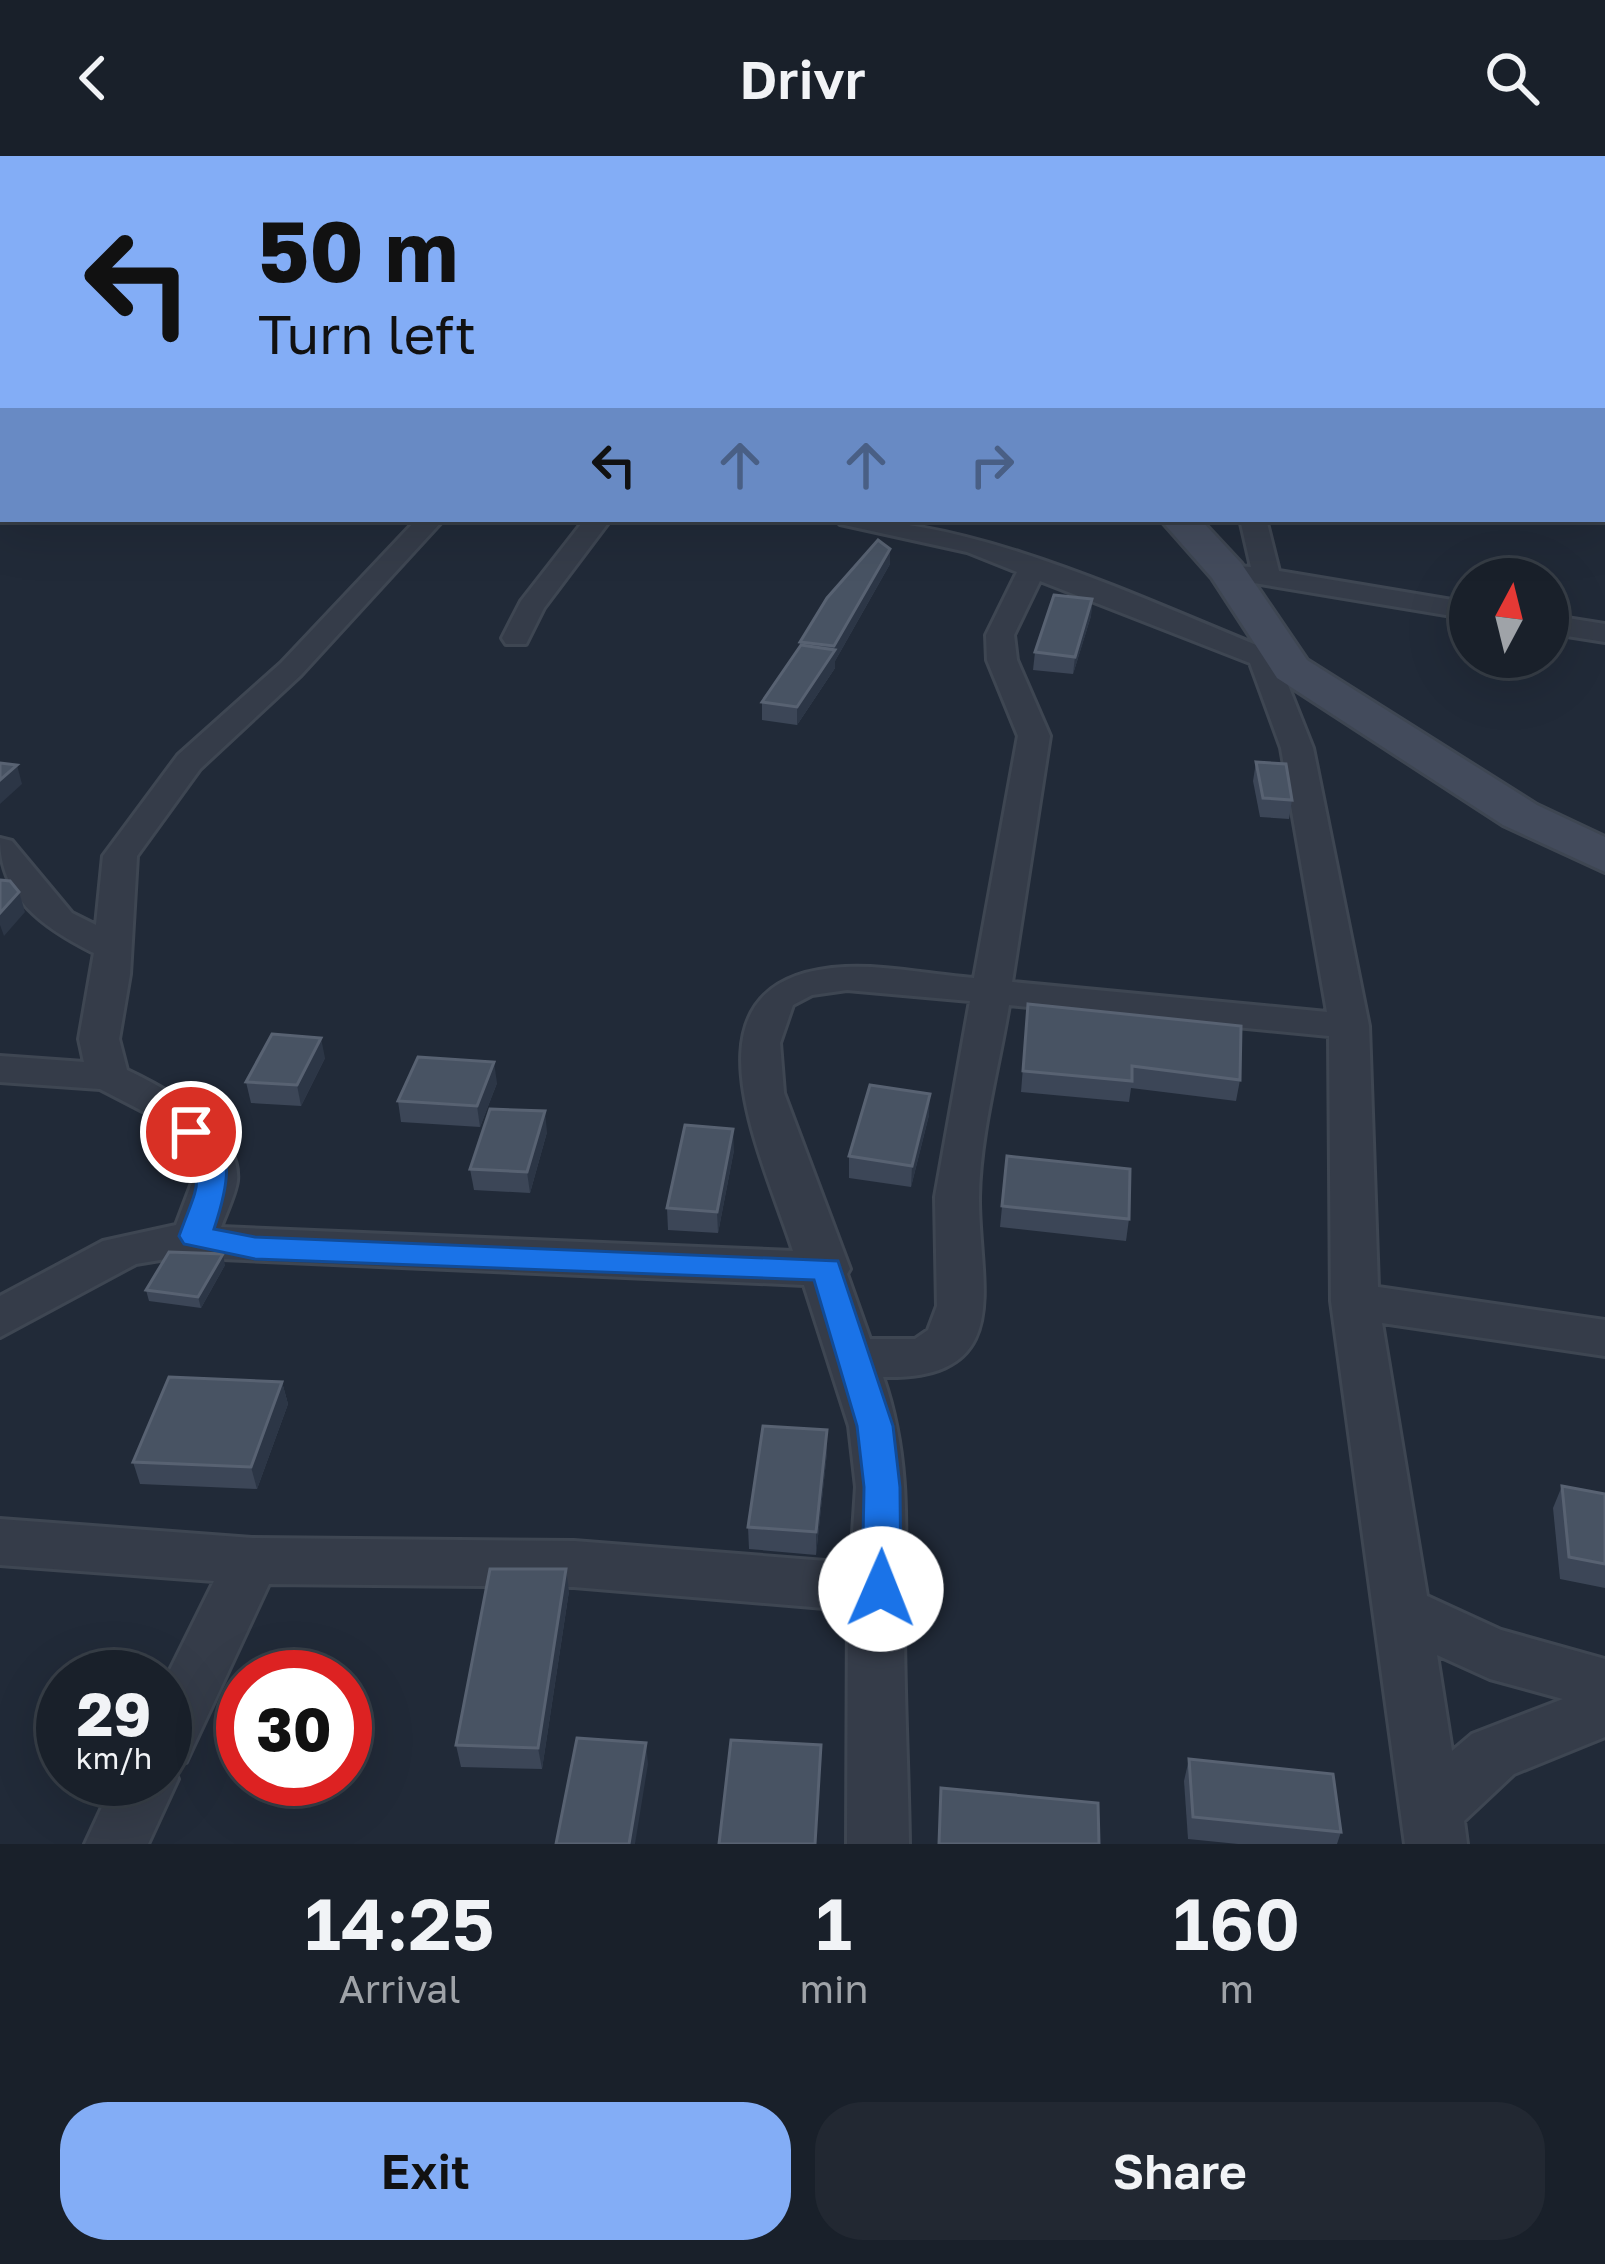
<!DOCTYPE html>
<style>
:root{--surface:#19202a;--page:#222832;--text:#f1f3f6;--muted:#9fa3a8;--line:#373e47;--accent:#83adf6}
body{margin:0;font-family:"Golos Text",sans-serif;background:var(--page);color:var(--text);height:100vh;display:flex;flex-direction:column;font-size:45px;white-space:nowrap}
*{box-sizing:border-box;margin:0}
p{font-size:39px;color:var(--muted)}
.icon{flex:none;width:66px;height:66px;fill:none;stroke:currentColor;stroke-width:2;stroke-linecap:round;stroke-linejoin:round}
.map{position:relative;height:1688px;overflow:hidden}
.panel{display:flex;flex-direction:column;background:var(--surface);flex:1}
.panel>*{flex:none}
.guide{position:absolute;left:0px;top:0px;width:1605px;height:366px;box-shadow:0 12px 48px #0002,0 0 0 3px var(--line);background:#83adf6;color:#111;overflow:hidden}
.needle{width:78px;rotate:7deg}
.controls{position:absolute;left:1449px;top:402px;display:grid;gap:24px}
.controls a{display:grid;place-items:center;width:120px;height:120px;border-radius:50%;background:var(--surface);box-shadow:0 12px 48px #0002,0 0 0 3px var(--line);font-size:60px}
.speed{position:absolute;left:36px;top:1494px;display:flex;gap:24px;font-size:60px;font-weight:700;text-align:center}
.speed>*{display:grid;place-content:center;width:156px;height:156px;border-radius:50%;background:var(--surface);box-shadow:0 12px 48px #0002,0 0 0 3px var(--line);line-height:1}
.speed small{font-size:30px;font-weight:400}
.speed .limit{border:18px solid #d22;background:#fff;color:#111}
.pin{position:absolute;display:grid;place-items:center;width:102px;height:102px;color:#fff;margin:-51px;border:6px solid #fff;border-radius:50%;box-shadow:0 3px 12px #0007}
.me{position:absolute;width:132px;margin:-66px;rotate:1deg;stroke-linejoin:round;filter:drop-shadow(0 0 9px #0008)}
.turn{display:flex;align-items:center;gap:42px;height:252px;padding:0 60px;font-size:54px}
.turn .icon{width:156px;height:156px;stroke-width:2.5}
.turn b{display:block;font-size:84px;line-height:102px}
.lanes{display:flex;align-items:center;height:114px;padding:0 60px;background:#0003;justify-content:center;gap:60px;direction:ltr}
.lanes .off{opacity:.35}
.eta{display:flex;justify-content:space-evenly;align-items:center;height:204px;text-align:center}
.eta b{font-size:72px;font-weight:600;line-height:84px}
.primary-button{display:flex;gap:24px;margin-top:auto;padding:24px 60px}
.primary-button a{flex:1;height:138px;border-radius:48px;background:var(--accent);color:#111;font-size:48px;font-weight:600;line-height:138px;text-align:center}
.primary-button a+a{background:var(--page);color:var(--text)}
header{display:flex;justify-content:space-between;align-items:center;height:156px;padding:0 60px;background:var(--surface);font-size:54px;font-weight:600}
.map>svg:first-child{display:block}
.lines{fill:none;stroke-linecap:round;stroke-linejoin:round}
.street-casing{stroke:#3e4652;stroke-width:6}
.secondary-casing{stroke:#3e4652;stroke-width:6}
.street{fill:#353c49;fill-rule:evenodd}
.secondary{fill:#434b5c;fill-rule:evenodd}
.wall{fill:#3c4657}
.shaded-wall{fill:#2c3646}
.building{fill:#485363;stroke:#586272;stroke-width:3}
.route{fill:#1a73e8;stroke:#114b97;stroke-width:3}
</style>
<header><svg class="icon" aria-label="back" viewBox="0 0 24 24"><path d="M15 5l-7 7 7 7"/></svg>Drivr<svg class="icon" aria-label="search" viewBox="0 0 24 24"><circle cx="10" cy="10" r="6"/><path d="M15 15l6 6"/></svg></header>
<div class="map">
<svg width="1605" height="1688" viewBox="0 0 1605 1688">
<rect width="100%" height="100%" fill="#212a38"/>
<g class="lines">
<defs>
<g id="street">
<path d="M0,0L8,1L10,3L0,9Z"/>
<path d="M447,0H472L445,3Z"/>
<path d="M708,0H729L706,3Z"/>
<path d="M825,0H843L823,3Z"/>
<path d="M962,0H979L960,3Z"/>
<rect x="1151" y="0" width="16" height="3"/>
<path d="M1408,0H1433L1435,3H1411Z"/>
<path d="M3,39V49L0,50V40Z"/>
<path d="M1602,41L1605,42V52L1602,51Z"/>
<path d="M3,151V163L0,164V152Z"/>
<rect x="1602" y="222" width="3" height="12"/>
<path d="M3,285V299L0,300V286Z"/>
<rect x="1602" y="341" width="3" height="15"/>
<path d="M417,363H444L301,519L200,613L137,700L130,818L119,883L127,914C165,932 242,973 237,1025C235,1039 226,1057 221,1071L793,1095C761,995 671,820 845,811C887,809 933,819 974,822L1018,580L987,504L986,479L1017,416L967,396L840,368L836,363C987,363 1157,451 1297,505L1302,511L1284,519L1313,592L1369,870L1378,1131L1605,1164V1200L1382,1167L1427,1440L1501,1474L1605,1503V1581L1514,1618L1464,1665L1467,1688H1405L1331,1145L1329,880L1009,849C999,911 980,978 979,1041C978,1126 1018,1224 883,1221C912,1304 905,1382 904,1466C904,1540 908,1614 909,1688H847L848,1454L574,1431L269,1428L186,1606L172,1611L178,1623L148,1688H85L115,1623H165V1524L214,1425L0,1409V1363L252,1382L574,1385L851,1407L856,1331L849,1270L804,1129L178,1101L136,1108L0,1181V1140L103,1085L176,1069L193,1024L190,1004L156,962L100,933L0,926V900L84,906L79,883L94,797C44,772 0,742 0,682L12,685L72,757L96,769L103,700L178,599L281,507ZM1040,425L1250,507L1281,592L1327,856L1012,826L1050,580L1017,504L1014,479ZM847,834L970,845L935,1041L937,1150L928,1174L915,1183H870L847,1118L850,1113L784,937L780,887L793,849L812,839ZM1437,1499L1490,1523L1563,1543L1472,1578L1452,1595Z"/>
<path d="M585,363H611L544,452L526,488H506L502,482L521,445Z"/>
<path d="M1240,363H1266L1279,415L1470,447V463L1218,421V409L1251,411Z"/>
<path d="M1548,459L1605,468V486L1548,477Z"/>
</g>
<g id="secondary">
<path d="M407,0H441L443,3H409Z"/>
<path d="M1160,363H1200L1241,407L1307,504L1537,649L1605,681V716L1503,669L1277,522L1212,422Z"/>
</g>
</defs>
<use href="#street" class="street-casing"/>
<use href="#secondary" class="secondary-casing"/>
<use href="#street" class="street"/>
<use href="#secondary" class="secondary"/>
</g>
<g class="wall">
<path d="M890,393V408L835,505V512L797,569L762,564V546L800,492V486Z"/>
<path d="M1092,443L1091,460L1073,518L1033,514L1035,496Z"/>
<path d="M1256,606L1292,644L1289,663L1260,661L1253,625Z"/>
<path d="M1028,848L1240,924L1236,945L1131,932L1129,946L1021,936Z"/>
<path d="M325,902L301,950L251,947L246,926Z"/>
<path d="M497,927L480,971L401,966L398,945Z"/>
<path d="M929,959L911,1031L849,1022V1000Z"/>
<path d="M547,976L530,1037L474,1034L470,1013Z"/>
<path d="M734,994L718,1077L668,1074L667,1052Z"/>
<path d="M1007,1000L1129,1063L1126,1085L1000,1071Z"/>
<path d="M225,1109L201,1152L149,1145L146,1134Z"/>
<path d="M282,1226L288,1248L257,1333L140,1328L133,1306Z"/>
<path d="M827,1274V1296L816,1399L749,1393L748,1371Z"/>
<path d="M1562,1330L1605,1338V1432L1560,1423L1553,1352Z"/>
<path d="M569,1435L542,1613L461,1611L456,1589Z"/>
<path d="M1189,1603L1341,1676L1337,1688H1238L1188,1683L1184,1625Z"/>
</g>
<g class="shaded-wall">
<path d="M890,393V408L835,505V512L797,569V551L834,495V490Z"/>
<path d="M1092,443L1091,460L1073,518L1075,501Z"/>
<path d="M17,609L22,628L0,648V624Z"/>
<path d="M19,736L25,756L4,780L0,769V757Z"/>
<path d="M321,882L325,902L301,950L297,929Z"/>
<path d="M494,906L497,927L480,971L477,950Z"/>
<path d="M930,938L929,959L911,1031L912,1010Z"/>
<path d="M545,955L547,976L530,1037L527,1016Z"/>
<path d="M733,973L734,994L718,1077L717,1056Z"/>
<path d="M223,1098L225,1109L201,1152L198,1141Z"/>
<path d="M282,1226L288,1248L257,1333L251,1311Z"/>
<path d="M827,1274V1296L816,1399V1376Z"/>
<path d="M566,1413L569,1435L542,1613L538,1592Z"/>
<path d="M646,1587L648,1608L635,1688H629Z"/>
</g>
<g class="building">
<path d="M3,74V108H0V75Z"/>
<path d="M878,384L890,393L834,490L800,486L827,442Z"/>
<path d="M1054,439L1092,443L1075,501L1035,496Z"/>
<path d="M801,489L835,494L797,551L762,546Z"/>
<path d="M1256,606L1286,608L1292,644L1263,642Z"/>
<path d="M0,607L17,609L0,624Z"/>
<path d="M0,724L10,725L19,736L0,757Z"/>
<path d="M1028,848L1241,870L1240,924L1132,910V925L1023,915Z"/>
<path d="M272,878L321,882L297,929L246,926Z"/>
<path d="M418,901L494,906L477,950L398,945Z"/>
<path d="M870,929L930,938L912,1010L849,1000Z"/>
<path d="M490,953L545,955L527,1016L470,1013Z"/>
<path d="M685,969L733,973L717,1056L667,1052Z"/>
<path d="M1007,1000L1130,1013L1129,1063L1002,1050Z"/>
<path d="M169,1096L223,1098L198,1141L146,1134Z"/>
<path d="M169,1221L282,1226L251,1311L133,1306Z"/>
<path d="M763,1270L827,1274L816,1376L748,1371Z"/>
<path d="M1562,1330L1605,1338V1408L1569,1401Z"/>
<path d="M490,1413H566L538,1592L456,1589Z"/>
<path d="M577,1582L646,1587L629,1688H556Z"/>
<path d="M731,1584L821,1589L815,1688H719Z"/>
<path d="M1189,1603L1333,1618L1341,1676L1193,1661Z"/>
<path d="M941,1632L1098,1647L1099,1688H939Z"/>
</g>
<path class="route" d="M191,967C243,981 226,1037 214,1073L255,1081L838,1105L893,1270L900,1331L901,1433L895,1445L881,1450L867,1445L862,1433L864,1331L857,1270L814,1124L255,1103L184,1088L179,1080C198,1027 208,1025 176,976Z"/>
</svg>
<div class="controls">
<a><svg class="needle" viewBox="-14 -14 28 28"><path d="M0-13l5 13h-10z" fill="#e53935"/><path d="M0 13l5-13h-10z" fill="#9fa3a8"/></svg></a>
</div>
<div class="speed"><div>29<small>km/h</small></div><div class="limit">30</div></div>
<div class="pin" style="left:191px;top:976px;background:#d93025"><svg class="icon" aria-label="arrive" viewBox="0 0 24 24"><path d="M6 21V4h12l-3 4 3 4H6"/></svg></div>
<svg class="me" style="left:881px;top:1433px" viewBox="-20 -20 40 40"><circle r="19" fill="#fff"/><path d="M0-13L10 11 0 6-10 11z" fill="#1a73e8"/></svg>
<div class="guide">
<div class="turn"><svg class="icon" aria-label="left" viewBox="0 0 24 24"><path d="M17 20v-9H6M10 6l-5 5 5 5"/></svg><div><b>50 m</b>Turn left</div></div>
<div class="lanes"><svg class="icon" aria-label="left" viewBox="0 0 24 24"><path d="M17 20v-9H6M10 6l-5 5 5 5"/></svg><svg class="icon off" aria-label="ahead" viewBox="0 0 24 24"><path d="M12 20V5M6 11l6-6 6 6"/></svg><svg class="icon off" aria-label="ahead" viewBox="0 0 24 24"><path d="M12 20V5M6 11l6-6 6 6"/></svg><svg class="icon off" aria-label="right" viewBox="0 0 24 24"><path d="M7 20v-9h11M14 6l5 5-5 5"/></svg></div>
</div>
</div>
<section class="panel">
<div class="eta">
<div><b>14:25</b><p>Arrival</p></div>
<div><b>1</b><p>min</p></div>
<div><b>160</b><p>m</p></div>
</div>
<div class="primary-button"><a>Exit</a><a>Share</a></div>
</section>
